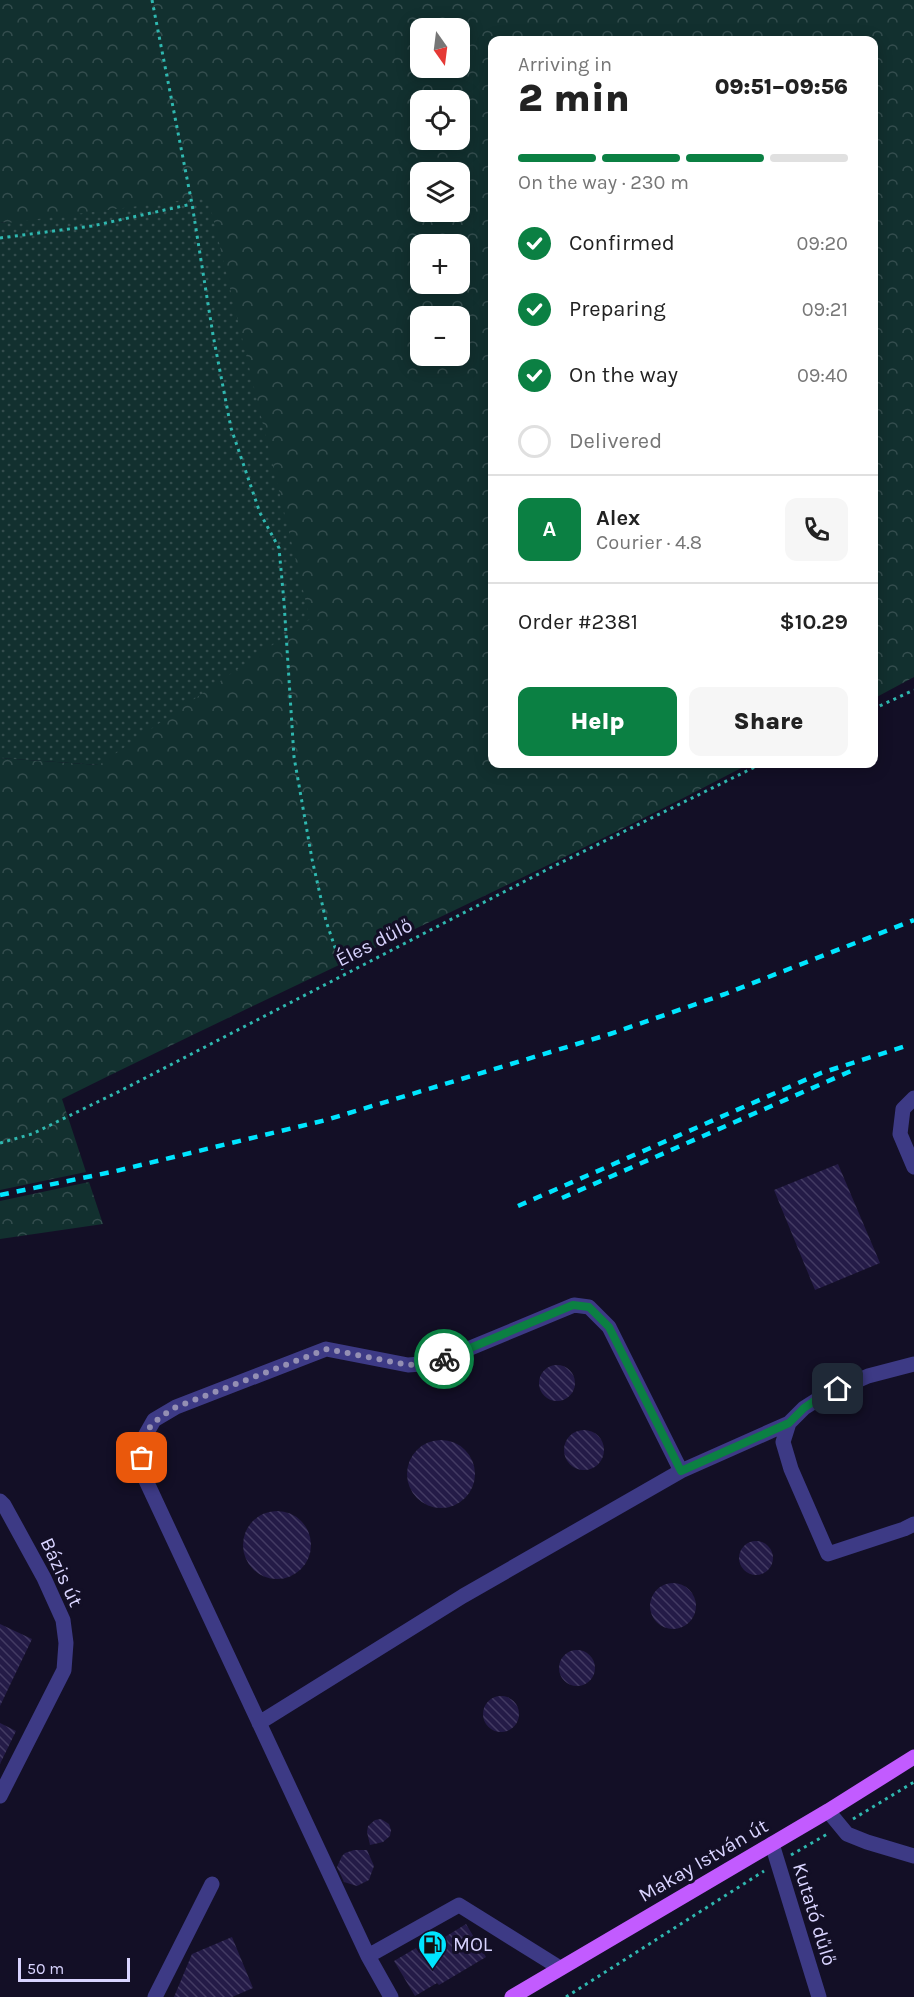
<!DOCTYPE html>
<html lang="en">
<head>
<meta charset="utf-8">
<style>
  body { margin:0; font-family:Karla,sans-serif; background:#f6f6f6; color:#222; height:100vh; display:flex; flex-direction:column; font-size:22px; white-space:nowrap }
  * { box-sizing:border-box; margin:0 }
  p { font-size:20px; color:#767676 }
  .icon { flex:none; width:33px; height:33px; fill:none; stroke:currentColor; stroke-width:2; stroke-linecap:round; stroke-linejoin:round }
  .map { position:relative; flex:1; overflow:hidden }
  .sheet { position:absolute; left:488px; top:36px; width:390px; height:732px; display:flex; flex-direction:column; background:#fff; border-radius:12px; box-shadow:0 3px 15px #0003 }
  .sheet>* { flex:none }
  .needle { width:39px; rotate:166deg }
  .buttons { position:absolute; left:410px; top:18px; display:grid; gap:12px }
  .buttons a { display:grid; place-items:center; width:60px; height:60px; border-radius:12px; background:#fff; box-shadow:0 3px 15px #0003; font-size:30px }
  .scale { position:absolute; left:18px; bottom:15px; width:112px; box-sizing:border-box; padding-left:6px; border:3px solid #d9d4ff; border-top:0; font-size:16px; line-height:21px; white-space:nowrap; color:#d9d4ff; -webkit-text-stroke:4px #130f26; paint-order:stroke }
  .pin { position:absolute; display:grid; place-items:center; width:51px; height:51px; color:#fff; margin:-26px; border-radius:12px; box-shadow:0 3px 9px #0006 }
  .courier { position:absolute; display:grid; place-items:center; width:60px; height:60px; margin:-30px; border:4px solid #0b8043; border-radius:50%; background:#fff; color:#222; box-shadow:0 2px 8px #0007 }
  .overview em { font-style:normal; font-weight:800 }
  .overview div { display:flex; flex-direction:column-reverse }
  .overview { display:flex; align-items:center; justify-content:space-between; height:102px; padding:0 30px }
  h1 { font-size:39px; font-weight:800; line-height:45px }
  .bar { display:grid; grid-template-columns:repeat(4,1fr); gap:9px 6px; align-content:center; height:72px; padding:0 30px }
  .bar i { height:8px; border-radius:4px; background:#e0e0e0 }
  .bar .on { background:#0b8043 }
  .bar p { grid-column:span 4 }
  .line { display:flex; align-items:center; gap:15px; padding:0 30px; border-top:2px solid #e0e0e0 }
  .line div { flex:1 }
  .round { display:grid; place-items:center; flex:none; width:63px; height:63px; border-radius:12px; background:#f6f6f6 }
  ol { padding:0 30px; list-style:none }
  li { display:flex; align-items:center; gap:18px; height:66px }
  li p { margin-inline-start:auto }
  li .icon { padding:6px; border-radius:50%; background:#0b8043; color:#fff; stroke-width:4 }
  li:last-child { color:#767676 }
  li i { width:33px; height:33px; border:3px solid #e0e0e0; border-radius:50% }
  .cta { display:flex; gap:12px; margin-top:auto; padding:12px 30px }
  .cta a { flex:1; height:69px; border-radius:12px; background:#0b8043; color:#fff; font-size:24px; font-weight:800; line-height:69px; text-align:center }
  .cta a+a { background:#f6f6f6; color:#222 }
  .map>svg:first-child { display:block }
  .forest { fill:url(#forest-crowns); fill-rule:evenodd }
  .garden { fill:url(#garden-dots) }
  .building { fill:url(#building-back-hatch) }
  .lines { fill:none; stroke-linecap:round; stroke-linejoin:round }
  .path { stroke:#2fb8b0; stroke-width:3; stroke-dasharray:3 4.5; stroke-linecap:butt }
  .minor { stroke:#3d3a85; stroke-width:15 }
  .major { stroke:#c25bff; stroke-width:15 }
  .rail { stroke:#00e5ff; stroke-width:4.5; stroke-dasharray:9 8; stroke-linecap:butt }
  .done { stroke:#948fb3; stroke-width:6; stroke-dasharray:0 10.8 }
  .route { stroke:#0b8043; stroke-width:8 }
  .labels { text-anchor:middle; stroke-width:6; stroke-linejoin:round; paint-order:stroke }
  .street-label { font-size:20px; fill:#d9d4ff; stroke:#130f26 }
  .poi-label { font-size:20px; fill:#d9d4ff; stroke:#130f26; text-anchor:start }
</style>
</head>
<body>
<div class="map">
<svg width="914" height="1997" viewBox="0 0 914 1997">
  <defs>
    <pattern id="forest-crowns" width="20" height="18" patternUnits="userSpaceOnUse" patternTransform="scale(1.5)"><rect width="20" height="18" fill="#12302f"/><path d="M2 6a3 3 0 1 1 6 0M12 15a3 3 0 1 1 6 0" fill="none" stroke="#344d4e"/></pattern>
    <pattern id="garden-dots" width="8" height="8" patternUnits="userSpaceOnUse" patternTransform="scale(1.5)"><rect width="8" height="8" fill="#12302f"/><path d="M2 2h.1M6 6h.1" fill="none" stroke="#344d4e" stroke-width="1.8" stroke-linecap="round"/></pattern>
    <pattern id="building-back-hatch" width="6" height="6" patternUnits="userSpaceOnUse" patternTransform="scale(1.5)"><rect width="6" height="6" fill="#241b47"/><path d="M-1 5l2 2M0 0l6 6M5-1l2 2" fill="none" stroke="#433b63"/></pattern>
  </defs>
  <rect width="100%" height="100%" fill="#130f26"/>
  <path class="forest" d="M0,0H914V677L873,699V40H492V764H749C524,882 290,985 62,1099L86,1172L0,1190V758L99,765L7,223L0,222ZM420,28H459V68H420ZM420,100H459V140H420ZM420,172H459V212H420ZM420,244H459V284H420ZM420,316H459V356H420Z
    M89,1182L103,1224L0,1239V1201Z"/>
  <path class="garden" d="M208,197L310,619L99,765L0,758V222L7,223Z"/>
  <path class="building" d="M838,1164L880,1263L815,1290L774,1190Z
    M539 1383a18 18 0 1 1 36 0a18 18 0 1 1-36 0Z
    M564 1450a20 20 0 1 1 40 0a20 20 0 1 1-40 0Z
    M407 1474a34 34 0 1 1 68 0a34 34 0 1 1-68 0Z
    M243 1545a34 34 0 1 1 68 0a34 34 0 1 1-68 0Z
    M739 1558a17 17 0 1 1 34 0a17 17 0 1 1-34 0Z
    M650 1606a23 23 0 1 1 46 0a23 23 0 1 1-46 0Z
    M0,1624L32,1639L0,1706Z
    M559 1668a18 18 0 1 1 36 0a18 18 0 1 1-36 0Z
    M483 1714a18 18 0 1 1 36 0a18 18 0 1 1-36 0Z
    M0,1723L16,1731L0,1764Z
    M381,1819L389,1824L391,1830L390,1836L383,1842L370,1845L367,1832L368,1826L375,1820Z
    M354,1850H367L374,1866L369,1880L357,1886L344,1882L337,1867L342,1856L345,1853Z
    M466,1924L486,1957L439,1985L437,1983L415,1996L394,1961L416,1948L419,1953Z
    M232,1937L253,1988L232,1997H174L192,1954Z"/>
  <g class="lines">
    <path class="path" d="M152,0L192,204L213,335L231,428L260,513L279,548L284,602L294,757L312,859L326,921L344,974
      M0,238L92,226L192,204
      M873,709L914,690
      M0,1143L32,1134L122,1090L552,867L761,764
      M853,1819L914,1782
      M791,1855L829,1833
      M566,1997L764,1871"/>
    <path class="minor" d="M914,1098L903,1109L900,1134L914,1167
      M789,1423L783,1442L791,1469L828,1554L904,1529L914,1524
      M0,1501L4,1505L44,1578L63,1620L66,1643L64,1670L0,1796
      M259,1723L463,1596L681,1471
      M828,1811L847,1834L867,1842L914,1856
      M772,1844L819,1997
      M368,1956L459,1905L560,1968
      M155,1997L212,1884
      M391,1997L368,1956L142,1472L141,1443L154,1420L176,1407L326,1349L408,1365L434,1363L574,1305L589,1307L609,1327L681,1471L789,1423L804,1408L823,1396L868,1376L914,1364"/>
    <path class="major" d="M512,1997L828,1811L914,1757"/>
    <path class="rail" d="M0,1195L116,1171L326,1120L610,1034L725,994L914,920
      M562,1198L851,1071
      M518,1206L821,1073L909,1045"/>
  </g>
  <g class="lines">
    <path class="done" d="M142,1458C140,1430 154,1421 176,1407L327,1349L408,1365L434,1363L444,1359"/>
    <path class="route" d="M444,1359L573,1305L589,1307L609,1327L681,1471L789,1423L804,1408L823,1395L838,1389"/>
  </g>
  <defs>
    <symbol id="fuel-pin" viewBox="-11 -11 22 30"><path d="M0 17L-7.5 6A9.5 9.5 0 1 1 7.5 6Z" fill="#00e5ff" stroke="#130f26"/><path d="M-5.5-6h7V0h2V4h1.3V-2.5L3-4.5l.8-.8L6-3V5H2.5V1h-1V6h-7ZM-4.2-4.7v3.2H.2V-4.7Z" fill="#111"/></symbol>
  </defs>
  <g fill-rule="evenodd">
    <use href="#fuel-pin" x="416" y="1928" width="33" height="45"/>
  </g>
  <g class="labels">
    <g class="street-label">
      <text transform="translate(374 942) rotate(-27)" y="7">Éles dűlő</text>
      <text transform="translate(62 1572) rotate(65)" y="7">Bázis út</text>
      <text transform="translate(703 1860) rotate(-30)" y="7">Makay István út</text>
      <text transform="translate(815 1914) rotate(73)" y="7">Kutató dűlő</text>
    </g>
    <g class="poi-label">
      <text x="453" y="1951">MOL</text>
    </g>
  </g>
</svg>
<div class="buttons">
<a><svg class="needle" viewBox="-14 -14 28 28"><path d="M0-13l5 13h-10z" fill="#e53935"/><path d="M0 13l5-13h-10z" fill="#767676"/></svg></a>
<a><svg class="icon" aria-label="locate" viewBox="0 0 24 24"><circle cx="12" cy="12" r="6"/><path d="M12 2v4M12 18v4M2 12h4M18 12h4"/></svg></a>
<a><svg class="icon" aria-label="layers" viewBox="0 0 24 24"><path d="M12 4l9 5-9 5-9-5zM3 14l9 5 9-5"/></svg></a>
<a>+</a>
<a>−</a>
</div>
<div class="scale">50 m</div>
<div class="pin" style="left:142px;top:1458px;background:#ea580c"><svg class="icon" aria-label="bag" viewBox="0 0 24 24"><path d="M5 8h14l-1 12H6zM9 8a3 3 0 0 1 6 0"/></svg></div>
<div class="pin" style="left:838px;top:1389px;background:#1f2937"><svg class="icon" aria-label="home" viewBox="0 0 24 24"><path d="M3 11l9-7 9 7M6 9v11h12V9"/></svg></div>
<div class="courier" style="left:444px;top:1359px"><svg class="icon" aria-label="bike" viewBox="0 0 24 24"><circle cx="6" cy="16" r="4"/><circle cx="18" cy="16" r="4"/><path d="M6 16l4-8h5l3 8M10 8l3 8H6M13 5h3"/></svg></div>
<section class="sheet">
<div class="overview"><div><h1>2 min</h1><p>Arriving in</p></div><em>09:51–09:56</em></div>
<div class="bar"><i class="on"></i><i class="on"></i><i class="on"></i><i></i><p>On the way · 230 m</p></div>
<ol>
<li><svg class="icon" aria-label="check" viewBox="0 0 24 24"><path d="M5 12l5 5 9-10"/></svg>Confirmed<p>09:20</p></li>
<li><svg class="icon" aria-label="check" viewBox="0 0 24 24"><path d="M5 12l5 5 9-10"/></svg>Preparing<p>09:21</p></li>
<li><svg class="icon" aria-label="check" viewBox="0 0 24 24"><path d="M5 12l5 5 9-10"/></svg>On the way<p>09:40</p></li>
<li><i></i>Delivered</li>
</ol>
<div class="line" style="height:108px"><b class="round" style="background:#0b8043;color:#fff">A</b><div><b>Alex</b><p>Courier · 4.8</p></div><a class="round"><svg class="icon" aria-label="phone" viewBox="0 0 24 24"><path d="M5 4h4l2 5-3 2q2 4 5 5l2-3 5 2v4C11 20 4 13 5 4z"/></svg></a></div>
<div class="line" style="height:78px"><div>Order #2381</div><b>$10.29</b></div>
<div class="cta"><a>Help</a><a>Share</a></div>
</section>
</div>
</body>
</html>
